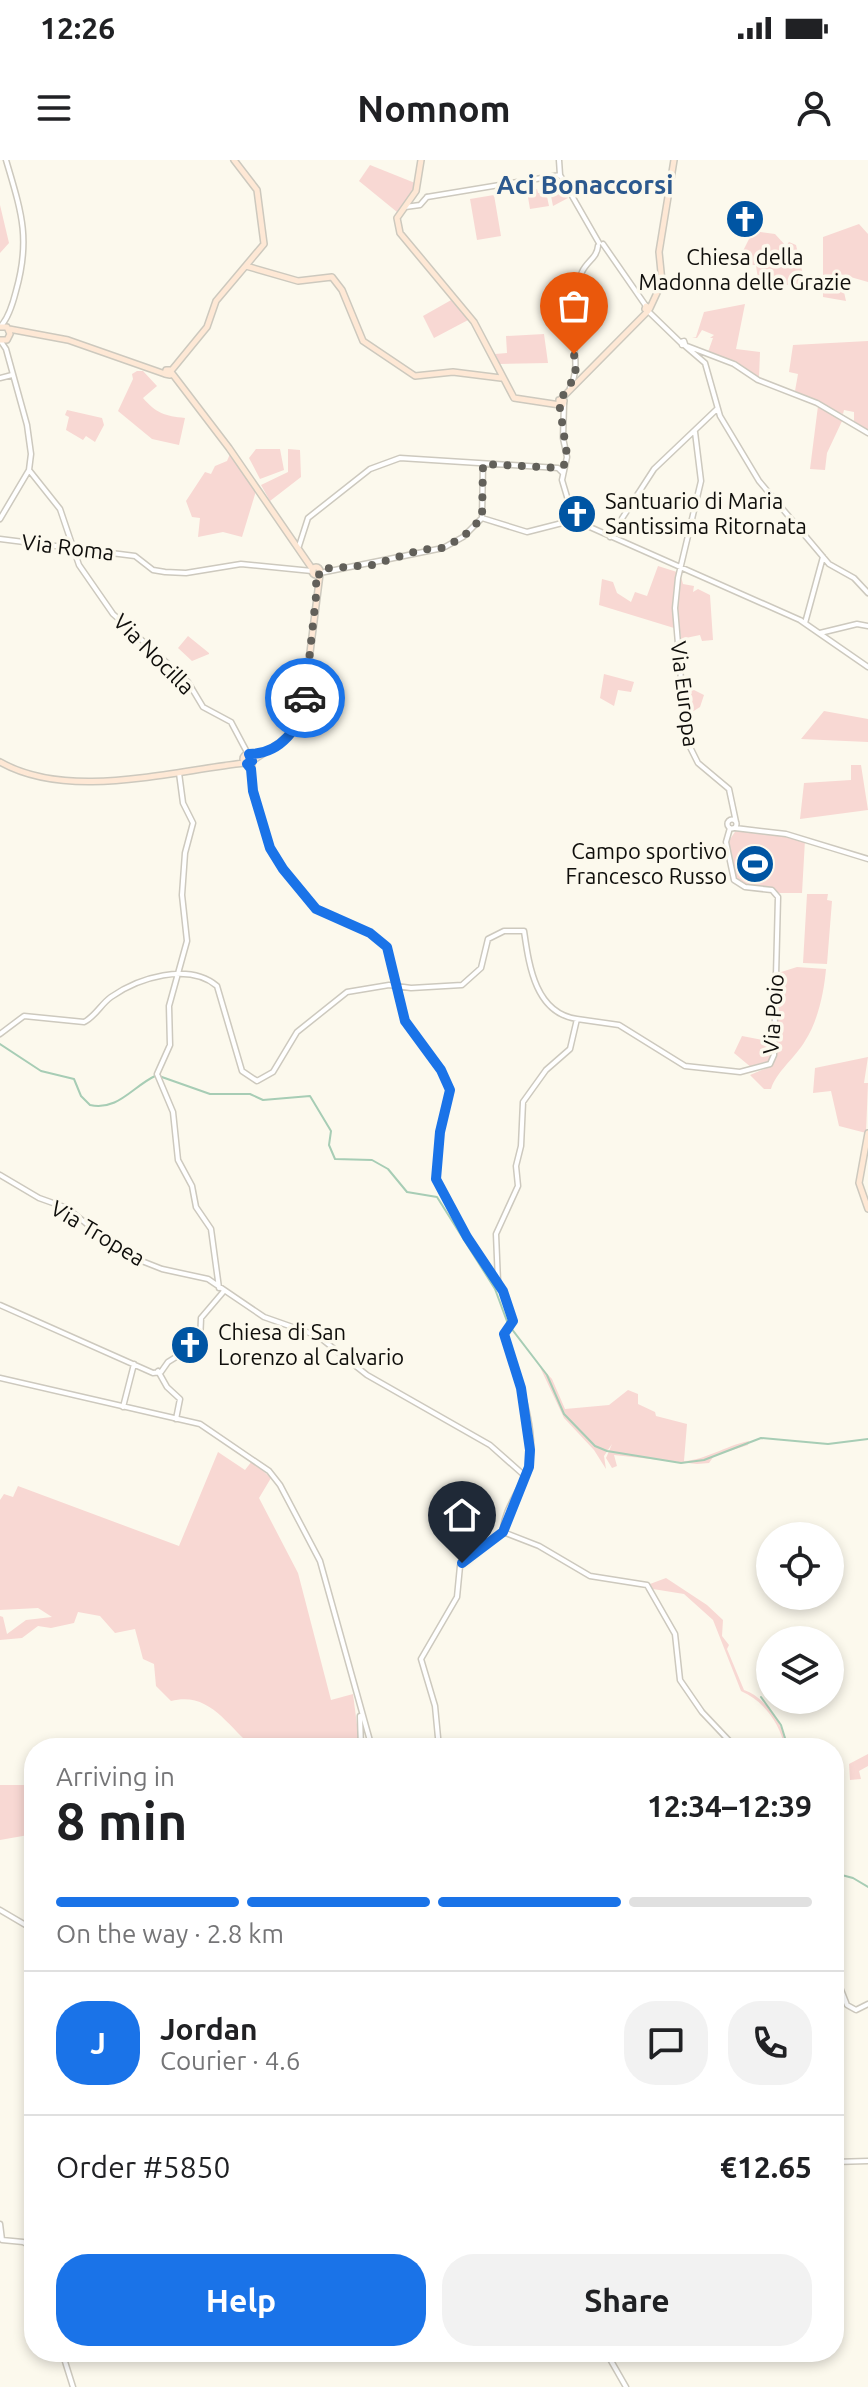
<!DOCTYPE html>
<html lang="en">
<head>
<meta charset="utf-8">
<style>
  body { margin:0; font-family:Ubuntu,sans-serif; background:#f2f2f2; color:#202124; height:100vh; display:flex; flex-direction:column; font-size:30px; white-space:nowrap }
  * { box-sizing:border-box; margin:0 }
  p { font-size:26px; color:#757577 }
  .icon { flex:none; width:44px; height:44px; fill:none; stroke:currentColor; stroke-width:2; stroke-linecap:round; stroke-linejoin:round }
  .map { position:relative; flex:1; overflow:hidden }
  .details { position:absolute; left:24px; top:1578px; width:820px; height:624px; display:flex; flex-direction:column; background:#fff; border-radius:32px; box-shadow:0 4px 12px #0003 }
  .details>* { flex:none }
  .buttons { position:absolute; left:756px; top:1362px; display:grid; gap:16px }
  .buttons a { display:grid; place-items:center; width:88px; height:88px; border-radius:50%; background:#fff; box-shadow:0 4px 12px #0003; font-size:40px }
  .pin { position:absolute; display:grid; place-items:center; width:68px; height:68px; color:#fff; margin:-82px -34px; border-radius:50% 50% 50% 0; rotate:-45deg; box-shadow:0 0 8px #0007 }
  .pin .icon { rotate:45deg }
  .courier { position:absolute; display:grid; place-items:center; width:80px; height:80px; margin:-40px; border:6px solid #1a73e8; border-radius:50%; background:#fff; color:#222; box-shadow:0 2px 10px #0007 }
  .headline em { font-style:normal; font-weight:600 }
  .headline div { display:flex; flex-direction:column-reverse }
  .headline { display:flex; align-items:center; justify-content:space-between; height:136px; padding:0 32px }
  h1 { font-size:52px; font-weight:600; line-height:60px }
  .bar { display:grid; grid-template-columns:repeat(4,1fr); gap:12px 8px; align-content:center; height:96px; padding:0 32px }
  .bar i { height:10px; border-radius:6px; background:#e0e0e0 }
  .bar .current { background:#1a73e8 }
  .bar p { grid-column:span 4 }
  .line { display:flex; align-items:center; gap:20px; padding:0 32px; border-top:2px solid #e0e0e0 }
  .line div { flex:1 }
  .round { display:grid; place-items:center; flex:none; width:84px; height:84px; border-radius:32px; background:#f2f2f2 }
  .primary-button { display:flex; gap:16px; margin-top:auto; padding:16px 32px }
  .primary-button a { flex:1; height:92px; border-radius:32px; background:#1a73e8; color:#fff; font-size:32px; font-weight:600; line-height:92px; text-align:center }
  .primary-button a+a { background:#f2f2f2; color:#202124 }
  .status { display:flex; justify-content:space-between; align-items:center; height:56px; padding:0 40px; background:#fff; direction:ltr }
  .status svg { height:22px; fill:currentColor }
  header { display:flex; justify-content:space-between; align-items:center; height:104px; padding:0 32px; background:#fff; font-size:36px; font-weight:600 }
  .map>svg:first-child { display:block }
  .green { fill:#f8d8d3 }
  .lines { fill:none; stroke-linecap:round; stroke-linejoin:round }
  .stream { stroke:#a7cdb5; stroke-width:2 }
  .tertiary-casing { stroke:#cdc9be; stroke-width:7 }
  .secondary-casing { stroke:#cdc9be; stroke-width:8 }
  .tertiary { stroke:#fff; stroke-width:4 }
  .secondary { stroke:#fee8d5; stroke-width:5 }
  .done { stroke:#62605a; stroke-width:8; stroke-dasharray:0 14.4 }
  .route { stroke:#1a73e8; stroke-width:10 }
  .labels { text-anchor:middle; stroke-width:7; stroke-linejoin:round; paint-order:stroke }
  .poi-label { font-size:22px; fill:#0f0e0b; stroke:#fcf9ed; text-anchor:start }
  .street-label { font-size:22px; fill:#0f0e0b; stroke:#fcf9ed }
  .quarter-label { font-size:26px; font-weight:bold; fill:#2c598e; stroke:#fcf9ed }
</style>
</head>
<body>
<div class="status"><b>12:26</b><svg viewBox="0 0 49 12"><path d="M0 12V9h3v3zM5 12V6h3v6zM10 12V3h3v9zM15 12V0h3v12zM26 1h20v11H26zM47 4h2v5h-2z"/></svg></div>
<header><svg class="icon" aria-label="menu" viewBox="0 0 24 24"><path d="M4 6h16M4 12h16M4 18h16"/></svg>Nomnom<svg class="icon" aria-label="person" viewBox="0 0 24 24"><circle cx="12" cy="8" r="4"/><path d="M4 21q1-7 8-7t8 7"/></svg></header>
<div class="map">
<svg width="868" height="2227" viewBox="0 0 868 2227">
  <rect width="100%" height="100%" fill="#fcf9ed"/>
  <path class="green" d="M370,5L415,23V28L397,52L359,21Z
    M557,18L568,38L553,46L549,26L540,24Z
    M537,29L538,33L546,32L549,46L530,49L527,31Z
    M494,35L501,76L477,80L470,39Z
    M0,45L9,83L0,93Z
    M859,64L868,74V122L840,114L846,141L823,137V77Z
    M753,71L775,74L786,86L789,82L796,85L805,123L778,126L770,119L758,120L756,105H744L742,93Z
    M453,139L470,159L434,178L423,156Z
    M745,144L736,189L760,192L759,218L736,203L708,192L713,178H710L714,175L702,170L697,178L692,177H696L704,152Z
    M544,174L548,203L499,204L495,194L507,193L506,176Z
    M868,181V270L854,261V252L844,250L843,254L831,249V253L843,259L827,293L825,310L810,309L818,246L830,251V248L795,231L798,214L789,212L793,185Z
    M137,211H143L157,226L143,238C156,253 165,256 185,258L179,285L152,279L118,251L133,219L132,214Z
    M67,250L102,258L104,265L95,282L86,276L83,280L66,270L69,257L65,255Z
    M256,289H280L284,310L260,319L249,298Z
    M288,289L300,290L301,317L270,341L261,325L288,312Z
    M230,294L256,331L242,377L223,372L198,377L200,358L192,357L186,341L205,312L211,314L215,306L227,301Z
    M658,406L677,412L674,468L599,445L602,419L613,422L617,433L631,442L635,432L647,436Z
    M681,417L683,424L694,426L693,432L698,429L710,435L713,480L702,481L700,475L681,479L677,449Z
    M188,476L209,493V494L192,501L178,488Z
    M604,514L634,522L631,532L618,530L614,546L600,538Z
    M311,516L332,518L330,533L323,532L321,544L308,543Z
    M686,526L704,535L700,547L689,554Z
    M824,551L868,559V582L801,579Z
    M851,605H861L868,650L800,659L804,623L851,620Z
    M737,669L805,680L802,733H780L737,722L728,682Z
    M807,734H828L827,740L832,741L827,804L803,803Z
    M797,807L826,809C824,832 818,861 805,881C795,898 776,912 771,929H764L750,915L769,907L775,898L778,813Z
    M742,876L773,882L769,903L752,908L734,893Z
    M868,897L864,923H868L866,973L839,966L831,931L813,933L815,908Z
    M539,1205L552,1219L565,1249L609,1245L628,1230L638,1234V1244L655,1252L656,1256L687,1264L684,1301C705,1300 725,1286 749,1281L748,1285L714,1296L709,1303L697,1304L614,1295L617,1306L612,1308L606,1298L612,1284L604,1296L606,1309L594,1290L564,1258Z
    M218,1292L245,1310L252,1301L271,1318L259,1338L298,1413L331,1540L353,1534L360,1588H254C227,1566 210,1531 171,1541L156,1526L154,1504L143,1499L135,1469L115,1473L100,1456L78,1452L74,1463L51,1468L38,1466L22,1478L0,1480V1456L3,1457L7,1474L26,1460L52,1457L38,1448L0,1450V1340L4,1334L13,1337L18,1326L179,1386Z
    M666,1418L707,1445L723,1460L722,1476L729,1485L727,1489L744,1530C767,1538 782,1565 790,1588H785C780,1563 764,1541 741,1531L713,1460L684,1434L653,1429L650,1424Z
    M868,1594V1606L859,1611L861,1619L850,1620L849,1604Z
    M0,1625H34V1674L0,1680Z"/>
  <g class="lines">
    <path class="stream" d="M0,884L41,911L74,919L81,936L90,945C118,951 132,927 155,916
      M159,916L210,934H250L263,940L310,936L331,971L329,985L335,999L372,1000L388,1009L407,1032L437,1037L495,1129L508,1164L547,1215L564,1254L595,1286L607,1291L681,1303L704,1300L761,1278L828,1284L868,1279
      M761,1537L781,1565L788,1588
      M834,1713L853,1718L868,1727"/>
    <defs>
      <path id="tertiary" d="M559,0L560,15L599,83
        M427,37L560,15
        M405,47L420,45L427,37
        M603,84L646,146
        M648,151L681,183
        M1,166C9,157 13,143 16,131C31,78 21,51 6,0
        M684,181L685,184L682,185L681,182Z
        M684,185L705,203L720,256L759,321L829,404L854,418L868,433
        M687,186L734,204L758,220L817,243L868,273
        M0,218L12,215
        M570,228C583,202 568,177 573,149C575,137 577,122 582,112C587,101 597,98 598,86
        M564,244L563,278L567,297L562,320L574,360L800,460L868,507
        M695,272L701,321L678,418L675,448L686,579L698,603L729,629L736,662
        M29,310L60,349L79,405L113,454L188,522L203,547L231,562L248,594
        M482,357L483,304
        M0,359L29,310L31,294L27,265L6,189L0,180
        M610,377L654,309L717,249
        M0,379L135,396L153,410L165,412L186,413L241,404L312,411
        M299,386L308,358L370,309L400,298L558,308L562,312
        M320,413L443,388L463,377L482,358L527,372L574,360
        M805,463L823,397
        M820,473L857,464L868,466
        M252,601L253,631L270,688L283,709L316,749L370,773L387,787L405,861L441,910L450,930L440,972L436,1019L467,1077L503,1131L513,1161L504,1174C514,1210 540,1272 528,1309C521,1330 503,1350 503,1372L539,1386L590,1416L647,1425L675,1474L680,1520L702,1552L736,1588
        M179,613L183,643L193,663L185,693L182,735L187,781L169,846L170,885L157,914L173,952L178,1000L192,1026L196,1047L211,1069L219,1128
        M727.5 664a4.5 4.5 0 1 1 9 0a4.5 4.5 0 1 1-9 0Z
        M735,668L786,674L868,699
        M577,859L619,865L685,906L740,912L770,904L774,895L778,737L772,730L745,727L734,720L726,682L730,668
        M0,874L24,856L84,862C95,857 101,844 111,837C138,818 188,802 217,826L242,911L257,921L273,912L297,872L347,832L389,825L411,828L462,825L481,808L488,779L504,771H524C529,805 535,853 577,859L570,889L546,910L523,942L521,986L516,1006L518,1026L496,1074L498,1122
        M0,1015L39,1038L67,1048L124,1094L162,1109L208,1119L264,1157L318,1176L367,1215L490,1285L525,1316
        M0,1145L153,1213L161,1212L168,1202
        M168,1202L200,1182L201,1158L224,1131
        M158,1211L167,1227L180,1239L176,1259
        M0,1218L200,1264L269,1311L280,1325L320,1401L372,1588
        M123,1247L134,1204
        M360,1556L361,1588
        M439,1588L435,1546L421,1499L457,1437L460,1406L503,1372
        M0,1750L34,1770
        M834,1812L847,1845L856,1850L868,1844
        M834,2002L868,2001
        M0,2064L2,2080L23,2082L34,2088
        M62,2192L73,2227
        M606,2192L626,2227"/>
      <path id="secondary" d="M421,0L416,31L397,58L400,73L474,162L514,238L560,245
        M246,106L298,121L332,117L342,130L363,181L415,216L453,212L501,218
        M646,146L650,148L648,151L645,149Z
        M650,148L662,122L659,92L674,0
        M0,167H7L10,174L7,180H0
        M9,169L68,180L165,214L166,210H170V215L165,214
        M171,211L207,167L216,141L264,84L257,30L234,0
        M171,212L229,288L313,410
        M559,240L564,241L563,245H559Z
        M560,240L648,151
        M312 411a4 4 0 1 1 8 0a4 4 0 1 1-8 0Z
        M243 599a5 5 0 1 1 10 0a5 5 0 1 1-10 0Z
        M252,601L288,577L302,555L320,414
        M0,602C69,641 170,611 245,603
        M868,973L859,1023L868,1049"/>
    </defs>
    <use href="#tertiary" class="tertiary-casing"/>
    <use href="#secondary" class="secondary-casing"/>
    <use href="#tertiary" class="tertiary"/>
    <use href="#secondary" class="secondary"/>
  </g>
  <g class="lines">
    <path class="done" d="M305,538L317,427L314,415H319L320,409L372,405L420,390L443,388L463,377L482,358L483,304L558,308L564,305L567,295L559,242L576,215L574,194"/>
    <path class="route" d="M305,538C301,567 281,594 249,594L252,601L247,604L251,609L253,631L270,688L283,709L316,749L370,773L387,787L405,861L441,910L450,930L440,972L436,1019L467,1077L503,1131L513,1161L504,1174L521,1228L530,1290L529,1307L503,1372L462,1403"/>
  </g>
  <defs>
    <symbol id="church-disc" viewBox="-11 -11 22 22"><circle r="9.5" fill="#0055a3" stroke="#fcf9ed"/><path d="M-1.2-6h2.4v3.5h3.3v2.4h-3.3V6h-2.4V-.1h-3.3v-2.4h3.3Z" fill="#fff"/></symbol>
    <symbol id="stadium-disc" viewBox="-11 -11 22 22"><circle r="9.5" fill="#0055a3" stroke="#fcf9ed"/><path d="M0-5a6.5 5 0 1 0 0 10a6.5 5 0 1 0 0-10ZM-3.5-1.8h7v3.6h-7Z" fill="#fff"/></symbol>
  </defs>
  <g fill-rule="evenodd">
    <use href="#church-disc" x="723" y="37" width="44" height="44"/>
    <use href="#church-disc" x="555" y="332" width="44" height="44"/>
    <use href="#stadium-disc" x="733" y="682" width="44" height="44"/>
    <use href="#church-disc" x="168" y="1163" width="44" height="44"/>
  </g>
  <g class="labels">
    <g class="poi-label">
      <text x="745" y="105" text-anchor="middle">Chiesa della<tspan x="745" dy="25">Madonna delle Grazie</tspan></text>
      <text x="605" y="349">Santuario di Maria<tspan x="605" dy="25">Santissima Ritornata</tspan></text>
      <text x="727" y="699" text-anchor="end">Campo sportivo<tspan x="727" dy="25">Francesco Russo</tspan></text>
      <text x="218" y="1180">Chiesa di San<tspan x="218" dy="25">Lorenzo al Calvario</tspan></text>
    </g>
    <g class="street-label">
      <text transform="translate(68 387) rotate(7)" y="8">Via Roma</text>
      <text transform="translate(154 494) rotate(45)" y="8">Via Nocilla</text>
      <text transform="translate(685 534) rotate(83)" y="8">Via Europa</text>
      <text transform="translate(773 854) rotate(-86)" y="8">Via Poio</text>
      <text transform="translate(98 1073) rotate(31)" y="8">Via Tropea</text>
    </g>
    <g class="quarter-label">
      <text x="585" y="34">Aci Bonaccorsi</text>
    </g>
  </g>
</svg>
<div class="buttons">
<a><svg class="icon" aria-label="locate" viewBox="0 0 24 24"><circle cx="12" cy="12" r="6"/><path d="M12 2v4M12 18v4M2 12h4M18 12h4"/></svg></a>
<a><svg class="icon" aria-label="layers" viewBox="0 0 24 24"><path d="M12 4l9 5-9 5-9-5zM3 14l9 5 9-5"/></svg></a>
</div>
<div class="pin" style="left:574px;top:194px;background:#ea580c"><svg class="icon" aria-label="bag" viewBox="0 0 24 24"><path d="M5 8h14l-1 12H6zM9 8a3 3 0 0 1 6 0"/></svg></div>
<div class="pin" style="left:462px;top:1403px;background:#1f2937"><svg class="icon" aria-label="home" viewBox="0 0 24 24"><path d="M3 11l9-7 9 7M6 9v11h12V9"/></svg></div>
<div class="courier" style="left:305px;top:538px"><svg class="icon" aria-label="car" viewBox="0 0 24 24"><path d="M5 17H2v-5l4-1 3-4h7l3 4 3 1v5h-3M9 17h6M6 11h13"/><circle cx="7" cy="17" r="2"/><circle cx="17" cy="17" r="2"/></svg></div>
<section class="details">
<div class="headline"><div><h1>8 min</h1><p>Arriving in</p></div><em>12:34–12:39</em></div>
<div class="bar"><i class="current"></i><i class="current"></i><i class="current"></i><i></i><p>On the way · 2.8 km</p></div>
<div class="line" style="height:144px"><b class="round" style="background:#1a73e8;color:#fff">J</b><div><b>Jordan</b><p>Courier · 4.6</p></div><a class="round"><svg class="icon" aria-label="chat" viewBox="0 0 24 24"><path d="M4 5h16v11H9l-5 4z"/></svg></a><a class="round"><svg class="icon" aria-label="phone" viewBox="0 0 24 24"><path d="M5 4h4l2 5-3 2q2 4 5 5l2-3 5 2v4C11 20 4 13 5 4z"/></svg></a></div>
<div class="line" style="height:104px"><div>Order #5850</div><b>€12.65</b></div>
<div class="primary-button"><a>Help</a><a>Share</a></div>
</section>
</div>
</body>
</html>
